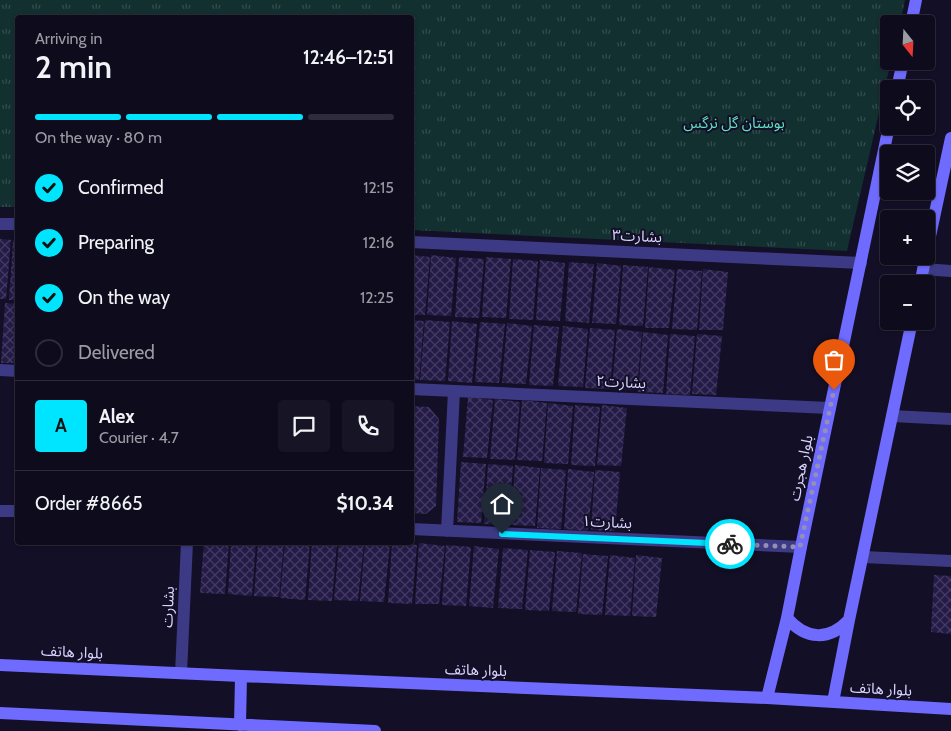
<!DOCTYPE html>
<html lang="en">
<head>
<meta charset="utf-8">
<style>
  body { margin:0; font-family:Cabin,"Noto Sans Arabic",sans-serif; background:#171425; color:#f1f3f6; height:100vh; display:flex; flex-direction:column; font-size:19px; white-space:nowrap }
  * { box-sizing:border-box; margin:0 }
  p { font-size:16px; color:#9b9ba3 }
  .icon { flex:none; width:28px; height:28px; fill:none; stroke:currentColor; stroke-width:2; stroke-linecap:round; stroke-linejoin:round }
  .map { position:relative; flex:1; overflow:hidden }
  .sheet { position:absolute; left:15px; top:15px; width:399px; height:530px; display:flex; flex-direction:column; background:#0e0b1c; border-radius:5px; box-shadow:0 1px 4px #0004,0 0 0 1px #2e2b3b }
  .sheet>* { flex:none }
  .needle { width:32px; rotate:162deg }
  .buttons { position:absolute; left:880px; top:15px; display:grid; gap:10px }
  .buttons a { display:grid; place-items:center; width:55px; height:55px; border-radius:5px; background:#0e0b1c; box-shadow:0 1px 4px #0004,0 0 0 1px #2e2b3b; font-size:25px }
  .pin { position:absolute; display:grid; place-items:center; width:42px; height:42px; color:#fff; margin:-51px -21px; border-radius:50% 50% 50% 0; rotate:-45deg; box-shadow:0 0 5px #0007 }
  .pin .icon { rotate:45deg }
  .courier { position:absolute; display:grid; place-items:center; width:50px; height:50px; margin:-25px; border:4px solid #00e5ff; border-radius:50%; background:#fff; color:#222; box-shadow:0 1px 6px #0007 }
  .overview em { font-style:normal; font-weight:600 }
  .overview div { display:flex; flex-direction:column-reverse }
  .overview { display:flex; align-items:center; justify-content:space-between; height:85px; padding:0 20px }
  h1 { font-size:32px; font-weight:600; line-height:38px }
  .bar { display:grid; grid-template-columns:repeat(4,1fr); gap:8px 5px; align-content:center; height:60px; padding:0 20px }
  .bar i { height:6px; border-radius:4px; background:#2e2b3b }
  .bar .active { background:#00e5ff }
  .bar p { grid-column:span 4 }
  .line { display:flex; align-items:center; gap:12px; padding:0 20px; border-top:1px solid #2e2b3b }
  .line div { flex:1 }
  .round { display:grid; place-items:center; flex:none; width:52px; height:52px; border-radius:5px; background:#171425 }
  ol { padding:0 20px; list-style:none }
  li { display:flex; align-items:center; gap:15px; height:55px }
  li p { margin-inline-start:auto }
  li .icon { padding:5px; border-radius:50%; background:#00e5ff; color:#111; stroke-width:4 }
  li:last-child { color:#9b9ba3 }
  li i { width:28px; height:28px; border:2px solid #2e2b3b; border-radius:50% }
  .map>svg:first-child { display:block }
  .grass { fill:url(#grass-tufts) }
  .building { fill:url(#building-cross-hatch) }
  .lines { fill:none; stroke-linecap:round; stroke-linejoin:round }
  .street { stroke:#3d3a85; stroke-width:12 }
  .secondary { stroke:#6f6bff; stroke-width:12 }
  .done { stroke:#948fb3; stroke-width:5; stroke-dasharray:0 9 }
  .route { stroke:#00e5ff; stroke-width:6 }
  .labels { text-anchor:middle; stroke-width:4; stroke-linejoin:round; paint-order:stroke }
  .park-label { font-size:15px; fill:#5fe0c0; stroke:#130f26 }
  .street-label { font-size:15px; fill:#d9d4ff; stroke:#130f26 }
</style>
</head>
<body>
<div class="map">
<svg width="951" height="731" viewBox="0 0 951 731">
  <defs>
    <pattern id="grass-tufts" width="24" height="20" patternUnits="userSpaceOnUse" patternTransform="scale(1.25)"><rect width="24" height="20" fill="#12302f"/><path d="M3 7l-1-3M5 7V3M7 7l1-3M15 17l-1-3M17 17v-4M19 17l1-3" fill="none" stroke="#344d4e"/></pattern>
    <pattern id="building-cross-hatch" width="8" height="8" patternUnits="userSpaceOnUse" patternTransform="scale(1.25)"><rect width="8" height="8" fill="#241b47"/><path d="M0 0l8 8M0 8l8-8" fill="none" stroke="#433b63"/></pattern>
  </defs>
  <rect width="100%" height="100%" fill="#130f26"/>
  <path class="grass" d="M0,0H905L900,24H889V61H891L847,251L411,230V18H18L17,207H0Z"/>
  <path class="building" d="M0,239L11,240L6,299H0Z
    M13,240H18V300H9Z
    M411,255L430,257L425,315H411Z
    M431,255L456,258L451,316L427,315Z
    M459,257L484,259L479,318L455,317Z
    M486,257L511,259L506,318L482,317Z
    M513,259L538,261L533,320L509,319Z
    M540,260L565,263L560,321L536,320Z
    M569,262L594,264L589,323L565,321Z
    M597,263L621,266L616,324L592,323Z
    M623,265L648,267L643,326L619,325Z
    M649,267L675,270L669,328H645Z
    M677,269L702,271L697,330L672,329Z
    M703,269L728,272L723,330H699Z
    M5,303L18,304V363H1Z
    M411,320L424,321L419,380L411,379Z
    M425,320L450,322L445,381L420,380Z
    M452,321L477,324L472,383L448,381Z
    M480,322L505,324L499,383L475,382Z
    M507,323L532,326L526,384L502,383Z
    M534,325L559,327L553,386L529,385Z
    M563,326L588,329L583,387L558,386Z
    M590,328L615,330L610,389L585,388Z
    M617,329L642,332L637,390L612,389Z
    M643,332L668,335L663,393L638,392Z
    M670,334L695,336L690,395L666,394Z
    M697,334L722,336L716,395L692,394Z
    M468,397L493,400L487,458L463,457Z
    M495,399L520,402L515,460L490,459Z
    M522,400L547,403L542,461L517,460Z
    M548,403L573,406L568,464L544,463Z
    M575,405L600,407L595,466L571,465Z
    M602,405L627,408L621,466L597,465Z
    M411,406L429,407L439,419L436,506L426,514L411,513Z
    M461,462L486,464L481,523L457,522Z
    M488,464L513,466L508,525L484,524Z
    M515,465L540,468L535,526L511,525Z
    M541,468L566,470L561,529L537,528Z
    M568,469L594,472L588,531L564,529Z
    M595,470L620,472L615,531L591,530Z
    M204,542H229L225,594L200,593Z
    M231,542H256L252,596L228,594Z
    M258,542H284L279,597L254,596Z
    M285,542H310L305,600L280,598Z
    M312,542L337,543L332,601L308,600Z
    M339,542L364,543L358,601L334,600Z
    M365,542L390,544L384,602L360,601Z
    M392,543L417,545L412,604L388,603Z
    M419,543L445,546L439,604H415Z
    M446,545L471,547L466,606L442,605Z
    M474,546L499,549L493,608L469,606Z
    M503,548L528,550L522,609L498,608Z
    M530,550L555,552L549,611L525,610Z
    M557,551L582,553L576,612L552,611Z
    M583,554L608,556L602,615L578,614Z
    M610,555L635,558L630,616L605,615Z
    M636,555L662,558L656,617L632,616Z
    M934,575L951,576V634L931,632Z"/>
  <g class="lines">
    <path class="street" d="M0,224H18
      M411,242L861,263
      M923,269L951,271
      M0,370L18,371
      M411,389L830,408
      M892,416L951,419
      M0,511H18
      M411,529L801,547
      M447,531L454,391
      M863,557L951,561
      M181,673L187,542"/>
    <path class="secondary" d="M911,24L916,0
      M897,89L903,61
      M926,255L951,138
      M920,284L926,256
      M787,618C806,640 829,641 849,620
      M0,665L241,676L767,698L951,709
      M767,698L787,618L801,547L889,126
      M833,702L849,620L912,321
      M0,713L375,731
      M240,725L241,676"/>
  </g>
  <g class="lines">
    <path class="done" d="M730,544L800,547L834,390"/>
    <path class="route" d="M502,534L730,544"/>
  </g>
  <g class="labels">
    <g class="park-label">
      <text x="734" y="128">بوستان گل نرگس</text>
    </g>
    <g class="street-label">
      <text transform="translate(637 236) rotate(3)" y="5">بشارت۳</text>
      <text transform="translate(621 382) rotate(3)" y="5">بشارت۲</text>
      <text transform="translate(801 468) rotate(-78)" y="5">بلوار هجرت</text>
      <text transform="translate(607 522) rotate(3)" y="5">بشارت۱</text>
      <text transform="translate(168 607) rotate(-87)" y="5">بشارت</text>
      <text transform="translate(72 652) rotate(3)" y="5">بلوار هاتف</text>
      <text transform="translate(476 670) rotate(2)" y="5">بلوار هاتف</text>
      <text transform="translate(881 689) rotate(3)" y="5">بلوار هاتف</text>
    </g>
  </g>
</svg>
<div class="buttons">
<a><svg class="needle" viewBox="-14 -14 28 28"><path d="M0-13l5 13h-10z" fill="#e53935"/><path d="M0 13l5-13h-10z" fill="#9b9ba3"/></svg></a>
<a><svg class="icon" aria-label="locate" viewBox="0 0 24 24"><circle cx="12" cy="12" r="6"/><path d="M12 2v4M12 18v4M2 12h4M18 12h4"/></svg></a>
<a><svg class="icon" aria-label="layers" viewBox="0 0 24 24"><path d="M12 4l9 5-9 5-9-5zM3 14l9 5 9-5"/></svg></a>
<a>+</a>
<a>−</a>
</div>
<div class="pin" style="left:834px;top:390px;background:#ea580c"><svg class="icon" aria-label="bag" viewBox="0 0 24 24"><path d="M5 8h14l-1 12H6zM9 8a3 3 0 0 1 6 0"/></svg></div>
<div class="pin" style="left:502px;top:534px;background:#1f2937"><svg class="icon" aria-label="home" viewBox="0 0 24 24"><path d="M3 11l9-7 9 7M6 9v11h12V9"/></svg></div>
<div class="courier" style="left:730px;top:544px"><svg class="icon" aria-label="bike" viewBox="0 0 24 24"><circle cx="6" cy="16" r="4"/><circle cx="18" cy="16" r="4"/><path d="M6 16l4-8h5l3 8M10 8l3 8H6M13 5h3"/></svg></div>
<section class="sheet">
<div class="overview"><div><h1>2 min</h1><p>Arriving in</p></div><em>12:46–12:51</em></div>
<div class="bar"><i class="active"></i><i class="active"></i><i class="active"></i><i></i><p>On the way · 80 m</p></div>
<ol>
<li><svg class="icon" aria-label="check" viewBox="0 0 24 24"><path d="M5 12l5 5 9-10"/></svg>Confirmed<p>12:15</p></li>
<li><svg class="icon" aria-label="check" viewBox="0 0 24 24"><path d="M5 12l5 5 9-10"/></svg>Preparing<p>12:16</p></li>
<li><svg class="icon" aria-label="check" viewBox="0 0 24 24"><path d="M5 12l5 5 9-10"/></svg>On the way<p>12:25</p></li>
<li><i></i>Delivered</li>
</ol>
<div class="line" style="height:90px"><b class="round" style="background:#00e5ff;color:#111">A</b><div><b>Alex</b><p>Courier · 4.7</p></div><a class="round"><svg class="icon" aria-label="chat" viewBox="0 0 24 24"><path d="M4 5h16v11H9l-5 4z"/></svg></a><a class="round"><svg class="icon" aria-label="phone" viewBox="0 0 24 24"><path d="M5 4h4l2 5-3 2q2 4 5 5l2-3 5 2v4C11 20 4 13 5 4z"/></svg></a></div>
<div class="line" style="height:65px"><div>Order #8665</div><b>$10.34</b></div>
</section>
</div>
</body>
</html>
